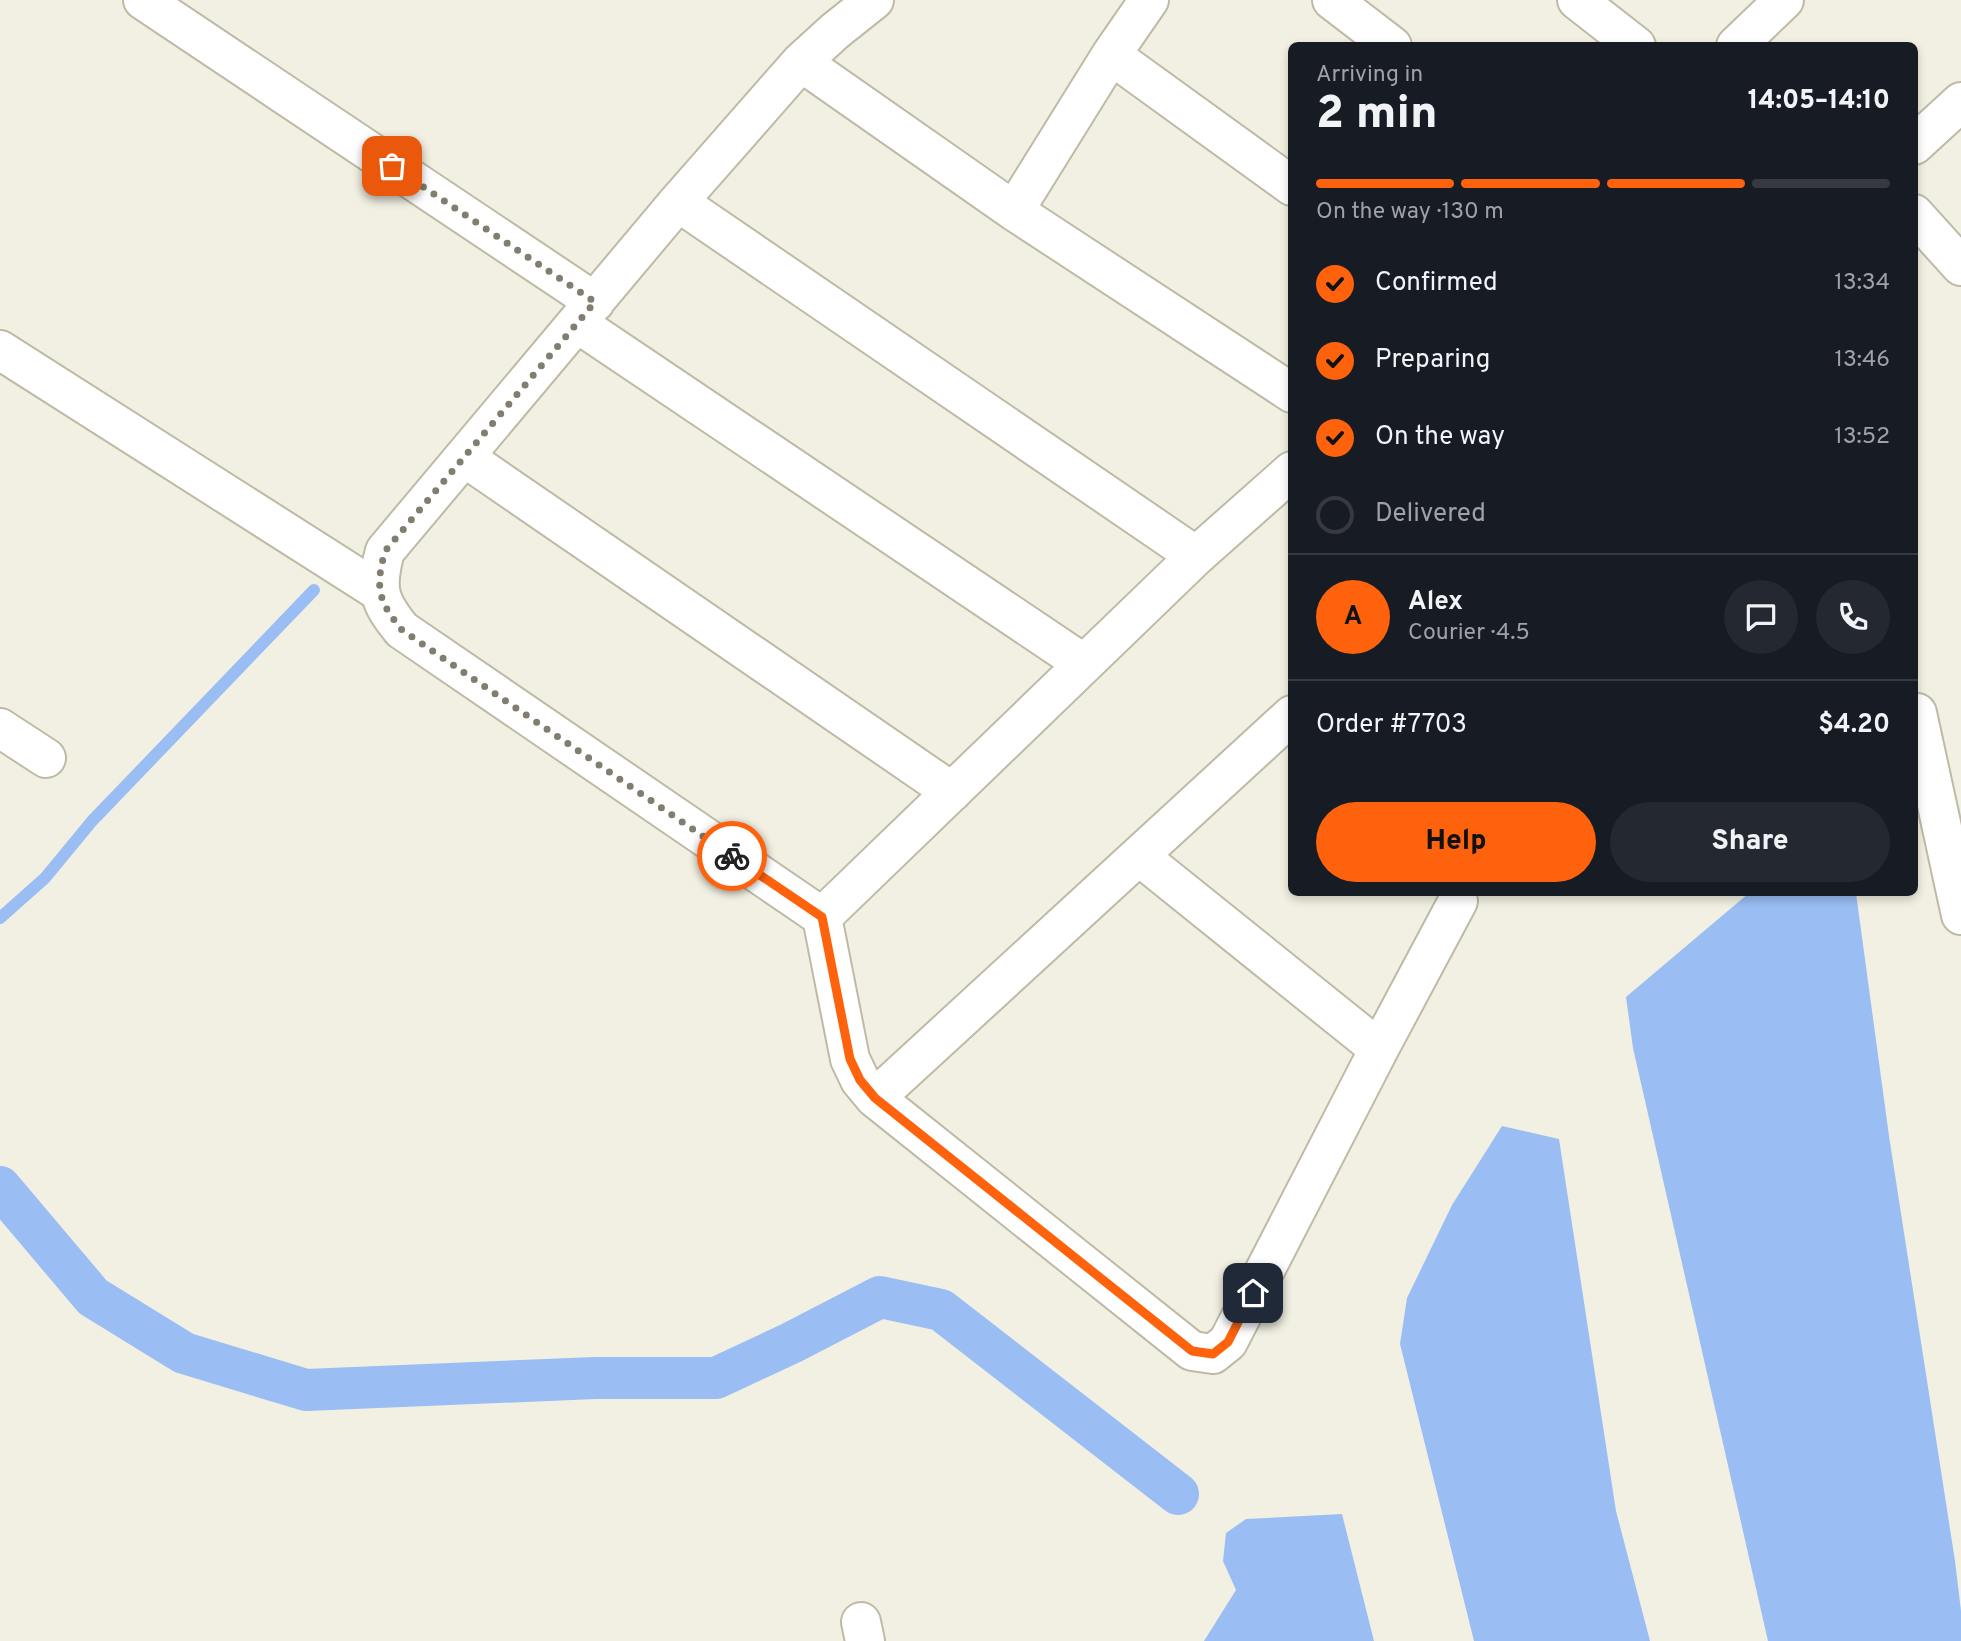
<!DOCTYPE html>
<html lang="en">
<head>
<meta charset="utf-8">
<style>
  body { margin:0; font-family:Overpass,sans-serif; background:#242831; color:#f1f3f6; height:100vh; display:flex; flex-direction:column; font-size:26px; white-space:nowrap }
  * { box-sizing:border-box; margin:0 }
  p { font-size:23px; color:#9ea1a6 }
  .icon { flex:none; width:38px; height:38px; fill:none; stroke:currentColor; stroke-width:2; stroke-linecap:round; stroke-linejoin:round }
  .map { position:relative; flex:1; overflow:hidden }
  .details { position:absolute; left:1288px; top:42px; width:630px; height:854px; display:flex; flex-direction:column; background:#171b24; border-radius:10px; box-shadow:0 4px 10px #0003 }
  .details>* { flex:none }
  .pin { position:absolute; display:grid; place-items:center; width:60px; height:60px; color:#fff; margin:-30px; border-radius:14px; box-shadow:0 4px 10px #0006 }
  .courier { position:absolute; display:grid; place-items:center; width:70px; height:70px; margin:-35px; border:5px solid #ff620c; border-radius:50%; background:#fff; color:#222; box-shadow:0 2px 9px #0007 }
  .summary em { font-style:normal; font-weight:800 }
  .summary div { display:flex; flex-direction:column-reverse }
  .summary { display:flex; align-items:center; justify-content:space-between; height:119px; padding:0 28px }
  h1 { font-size:46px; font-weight:800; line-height:52px }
  .bar { display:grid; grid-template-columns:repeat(4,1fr); gap:10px 7px; align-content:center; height:84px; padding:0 28px }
  .bar i { height:9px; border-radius:5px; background:#363941 }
  .bar .selected { background:#ff620c }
  .bar p { grid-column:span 4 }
  .line { display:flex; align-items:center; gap:18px; padding:0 28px; border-top:2px solid #363941 }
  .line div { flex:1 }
  .round { display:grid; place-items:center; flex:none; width:74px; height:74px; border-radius:37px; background:#242831 }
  ol { padding:0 28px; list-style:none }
  li { display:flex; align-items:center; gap:21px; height:77px }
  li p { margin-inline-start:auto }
  li .icon { padding:7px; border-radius:50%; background:#ff620c; color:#111; stroke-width:4 }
  li:last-child { color:#9ea1a6 }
  li i { width:38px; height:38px; border:4px solid #363941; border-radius:50% }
  .action { display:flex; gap:14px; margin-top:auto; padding:14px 28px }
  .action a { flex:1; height:80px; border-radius:42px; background:#ff620c; color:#111; font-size:28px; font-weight:800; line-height:80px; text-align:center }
  .action a+a { background:#242831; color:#f1f3f6 }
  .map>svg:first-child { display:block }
  .water { fill:#9abdf3 }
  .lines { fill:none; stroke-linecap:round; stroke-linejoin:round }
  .stream { stroke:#9abdf3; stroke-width:12 }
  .canal { stroke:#9abdf3; stroke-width:42 }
  .minor-casing { stroke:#bebaa5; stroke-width:42 }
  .minor { stroke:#fff; stroke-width:38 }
  .done { stroke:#817e70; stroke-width:7; stroke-dasharray:0 12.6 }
  .route { stroke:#ff620c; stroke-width:9 }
</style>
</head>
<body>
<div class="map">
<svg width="1961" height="1641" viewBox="0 0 1961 1641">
  <rect width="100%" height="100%" fill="#f2f0e2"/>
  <path class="water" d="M1749,893H1856L1889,1136L1955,1561L1961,1611V1641H1768L1633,1048L1626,997Z
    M1502,1126L1559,1139L1616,1511L1650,1641H1474L1400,1344L1407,1298L1452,1205Z
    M1342,1514L1374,1641H1204L1236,1590L1223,1561L1226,1533L1246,1519Z"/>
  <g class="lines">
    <path class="stream" d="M0,918L45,878L92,821L314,590"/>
    <path class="canal" d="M0,1187L93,1297L184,1353L306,1390L595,1378H716L791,1343L880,1297L941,1310L1178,1494"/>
    <defs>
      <path id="minor" d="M143,0L595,302
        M874,0L835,31L801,62L678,202L385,551C375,588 378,601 402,630L822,917L850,1059L860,1080L875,1098L1192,1351L1213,1354L1228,1342L1379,1049L1458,901
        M1332,0L1392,46
        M1577,0L1636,46
        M1736,46L1784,0
        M1111,55L1292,186
        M801,62L1014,211L1292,393
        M1914,145L1961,102
        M678,202L1196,556
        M1014,211L1111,55L1149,0
        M1914,214L1961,266
        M577,323L1084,664
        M0,350L380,592
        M464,457L952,792
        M1917,713L1961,915
        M0,728L46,758
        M1139,856L1379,1049
        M822,917L1196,556L1292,471
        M875,1098L1292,715
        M861,1622L865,1641"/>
    </defs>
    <use href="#minor" class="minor-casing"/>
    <use href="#minor" class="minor"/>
  </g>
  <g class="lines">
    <path class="done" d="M392,166L595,302L385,551C375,588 378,601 402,630L732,856"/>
    <path class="route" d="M732,856L822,917L850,1059L860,1080L875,1098L1192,1351L1213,1354L1228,1342L1253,1293"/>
  </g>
</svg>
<div class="pin" style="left:392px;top:166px;background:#ea580c"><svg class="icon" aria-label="bag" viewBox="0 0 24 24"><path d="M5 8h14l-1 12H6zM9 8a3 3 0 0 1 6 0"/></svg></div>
<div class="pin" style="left:1253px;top:1293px;background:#1f2937"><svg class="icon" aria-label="home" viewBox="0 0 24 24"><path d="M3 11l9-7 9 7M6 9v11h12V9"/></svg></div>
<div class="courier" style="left:732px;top:856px"><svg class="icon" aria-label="bike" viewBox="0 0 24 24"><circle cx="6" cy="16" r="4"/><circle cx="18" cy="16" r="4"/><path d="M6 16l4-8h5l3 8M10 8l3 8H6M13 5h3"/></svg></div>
<section class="details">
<div class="summary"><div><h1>2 min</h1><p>Arriving in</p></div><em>14:05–14:10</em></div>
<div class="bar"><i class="selected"></i><i class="selected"></i><i class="selected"></i><i></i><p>On the way · 130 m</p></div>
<ol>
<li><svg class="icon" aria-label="check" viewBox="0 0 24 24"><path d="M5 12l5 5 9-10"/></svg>Confirmed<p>13:34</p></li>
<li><svg class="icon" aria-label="check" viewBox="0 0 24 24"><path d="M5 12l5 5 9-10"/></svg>Preparing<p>13:46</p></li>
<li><svg class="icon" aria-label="check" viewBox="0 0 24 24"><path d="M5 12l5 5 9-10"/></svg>On the way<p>13:52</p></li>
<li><i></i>Delivered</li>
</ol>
<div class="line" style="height:126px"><b class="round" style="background:#ff620c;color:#111">A</b><div><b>Alex</b><p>Courier · 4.5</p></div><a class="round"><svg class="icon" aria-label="chat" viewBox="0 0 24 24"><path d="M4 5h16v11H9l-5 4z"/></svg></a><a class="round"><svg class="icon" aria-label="phone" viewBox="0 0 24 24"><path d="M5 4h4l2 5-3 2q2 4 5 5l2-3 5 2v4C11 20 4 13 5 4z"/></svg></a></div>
<div class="line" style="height:91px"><div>Order #7703</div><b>$4.20</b></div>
<div class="action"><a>Help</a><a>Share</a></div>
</section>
</div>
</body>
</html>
